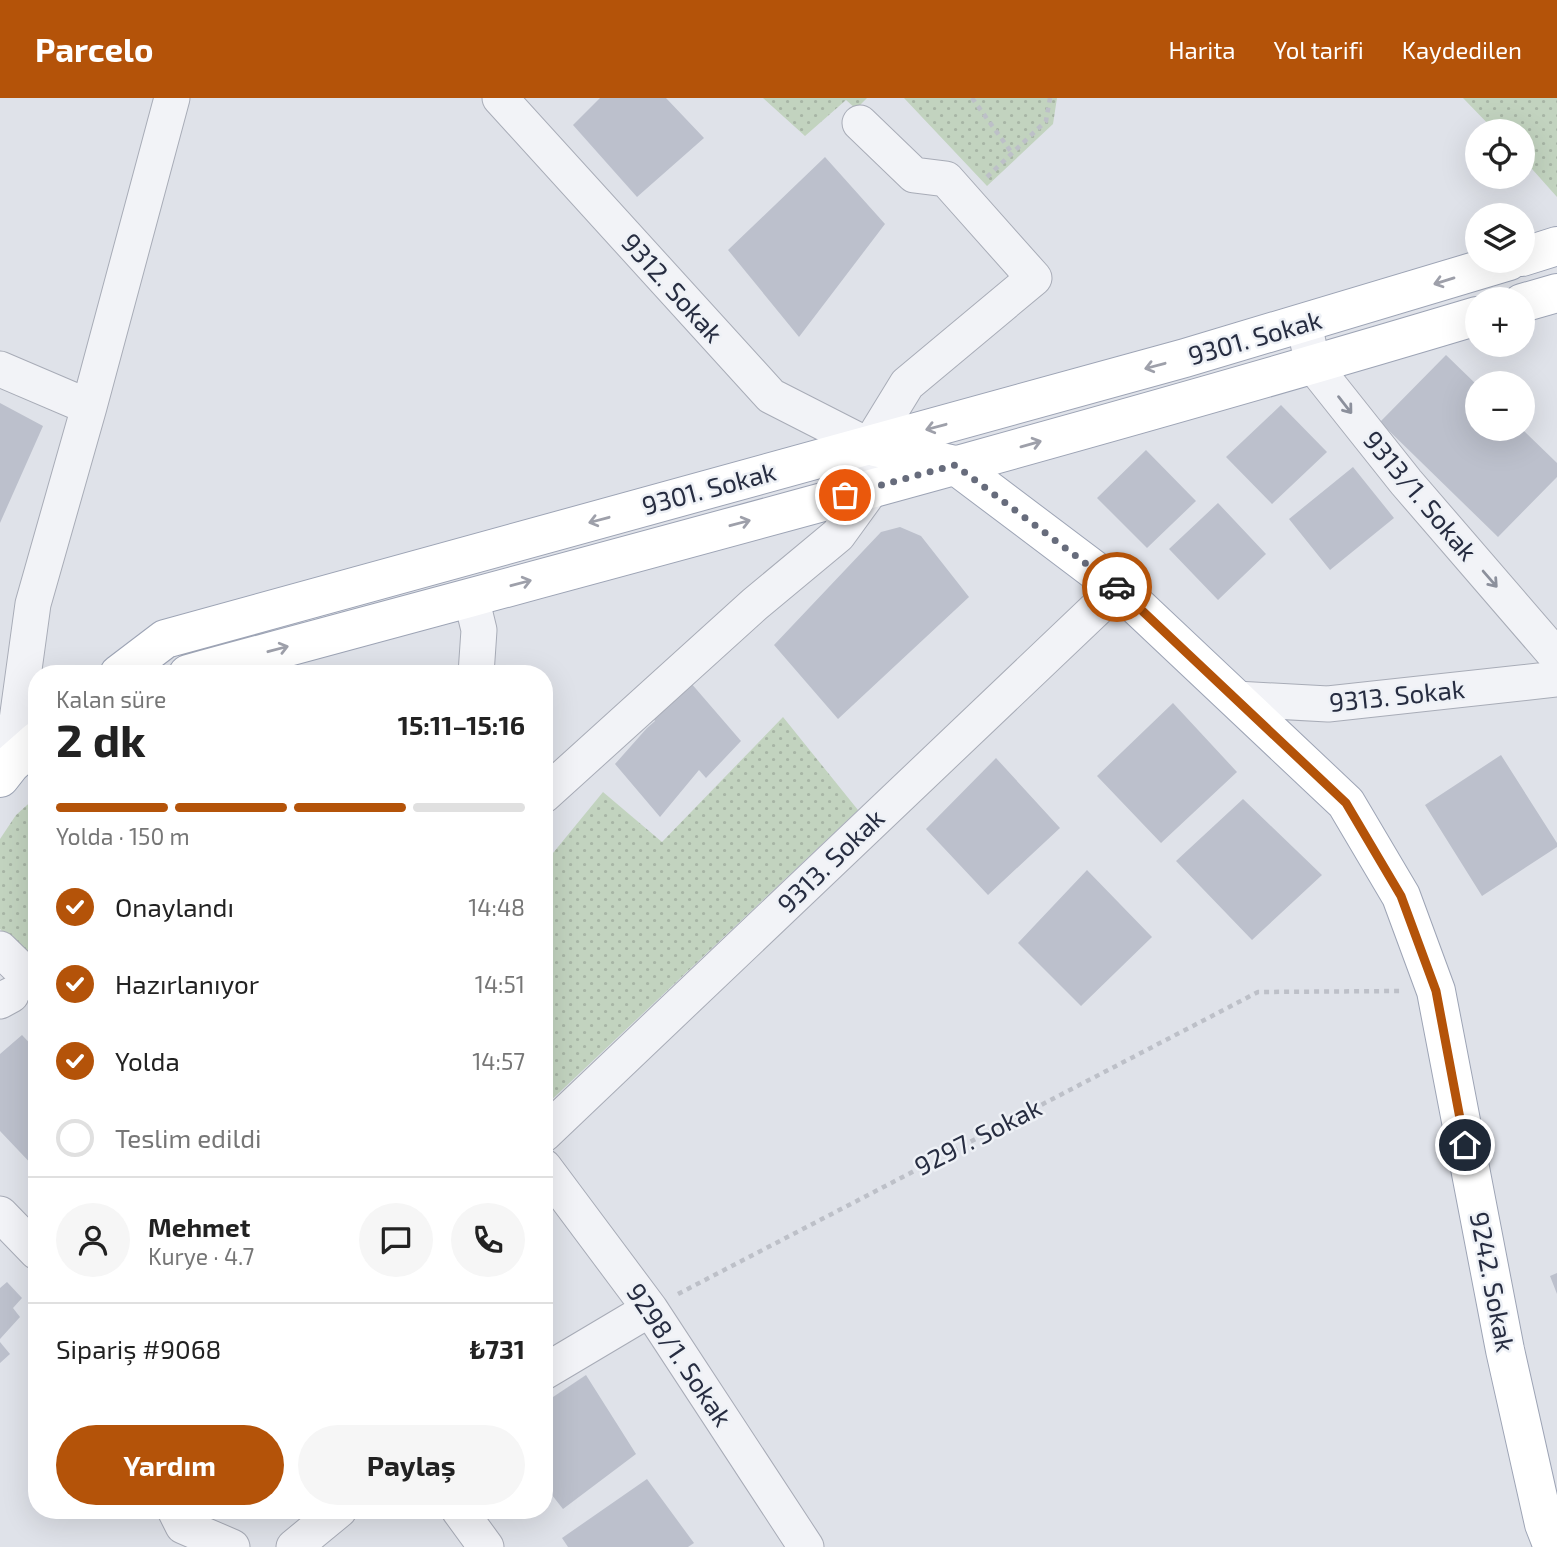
<!DOCTYPE html>
<html lang="tr">
<head>
<meta charset="utf-8">
<style>
  body { margin:0; font-family:"Exo 2",sans-serif; background:#f6f6f6; color:#222; height:100vh; display:flex; flex-direction:column; font-size:26px; white-space:nowrap }
  * { box-sizing:border-box; margin:0 }
  p { font-size:23px; color:#767676 }
  .icon { flex:none; width:38px; height:38px; fill:none; stroke:currentColor; stroke-width:2; stroke-linecap:round; stroke-linejoin:round }
  .map { position:relative; flex:1; overflow:hidden }
  .drawer { position:absolute; left:28px; top:567px; width:525px; height:854px; display:flex; flex-direction:column; background:#fff; border-radius:28px; box-shadow:0 7px 28px #0002 }
  .drawer>* { flex:none }
  .controls { position:absolute; left:1465px; top:21px; display:grid; gap:14px }
  .controls a { display:grid; place-items:center; width:70px; height:70px; border-radius:50%; background:#fff; box-shadow:0 7px 28px #0002; font-size:35px }
  .pin { position:absolute; display:grid; place-items:center; width:60px; height:60px; color:#fff; margin:-30px; border:4px solid #fff; border-radius:50%; box-shadow:0 2px 7px #0007 }
  .courier { position:absolute; display:grid; place-items:center; width:70px; height:70px; margin:-35px; border:5px solid #b45309; border-radius:50%; background:#fff; color:#222; box-shadow:0 2px 9px #0007 }
  .summary em { font-style:normal; font-weight:700 }
  .summary div { display:flex; flex-direction:column-reverse }
  .summary { display:flex; align-items:center; justify-content:space-between; height:119px; padding:0 28px }
  h1 { font-size:46px; font-weight:700; line-height:52px }
  .bar { display:grid; grid-template-columns:repeat(4,1fr); gap:10px 7px; align-content:center; height:84px; padding:0 28px }
  .bar i { height:9px; border-radius:5px; background:#e0e0e0 }
  .bar .on { background:#b45309 }
  .bar p { grid-column:span 4 }
  .line { display:flex; align-items:center; gap:18px; padding:0 28px; border-top:2px solid #e0e0e0 }
  .line div { flex:1 }
  .round { display:grid; place-items:center; flex:none; width:74px; height:74px; border-radius:37px; background:#f6f6f6 }
  ol { padding:0 28px; list-style:none }
  li { display:flex; align-items:center; gap:21px; height:77px }
  li p { margin-inline-start:auto }
  li .icon { padding:7px; border-radius:50%; background:#b45309; color:#fff; stroke-width:4 }
  li:last-child { color:#767676 }
  li i { width:38px; height:38px; border:4px solid #e0e0e0; border-radius:50% }
  .button { display:flex; gap:14px; margin-top:auto; padding:14px 28px }
  .button a { flex:1; height:80px; border-radius:42px; background:#b45309; color:#fff; font-size:28px; font-weight:700; line-height:80px; text-align:center }
  .button a+a { background:#f6f6f6; color:#222 }
  header { display:flex; align-items:center; gap:42px; box-sizing:border-box; height:98px; padding:0 35px; background:#b45309; color:#fff }
  header strong { font-size:33px }
  nav { display:flex; gap:38px; margin-inline-start:auto; font-size:24px }
  .map>svg:first-child { display:block }
  .park { fill:url(#park-dots) }
  .building { fill:#bcc0cc }
  .lines { fill:none; stroke-linecap:round; stroke-linejoin:round }
  .minor-casing { stroke:#a8acb7; stroke-width:37 }
  .major-casing { stroke:#9da4b5; stroke-width:40 }
  .path { stroke:#bdc0c8; stroke-width:4.5; stroke-dasharray:5 5; stroke-linecap:butt }
  .minor { stroke:#f2f3f7; stroke-width:35 }
  .major { stroke:#fff; stroke-width:38 }
  .oneway { stroke:#9ea0aa }
  .oneway2 { stroke:#8c909c }
  .done { stroke:#676c7c; stroke-width:7; stroke-dasharray:0 12.6 }
  .route { stroke:#b45309; stroke-width:9 }
  .labels { text-anchor:middle; stroke-width:5; stroke-linejoin:round; paint-order:stroke }
  .street-label { font-size:26px; fill:#272d41; stroke:#eef1f6 }
</style>
</head>
<body>
<header>
<strong>Parcelo</strong>
<nav><a>Harita</a><a>Yol tarifi</a><a>Kaydedilen</a></nav>
</header>
<div class="map">
<svg width="1557" height="1449" viewBox="0 0 1557 1449">
  <defs>
    <pattern id="park-dots" width="8" height="8" patternUnits="userSpaceOnUse" patternTransform="scale(1.75)"><rect width="8" height="8" fill="#c2d3bf"/><path d="M2 2h.1M6 6h.1" fill="none" stroke="#a7b5a5" stroke-width="1.8" stroke-linecap="round"/></pattern>
  </defs>
  <rect width="100%" height="100%" fill="#dfe2e9"/>
  <path class="park" d="M763,0H867L856,11L846,2L805,38Z
    M904,0H1057L1053,26L987,88Z
    M1463,0H1557V99L1523,61L1522,33H1495Z
    M783,619L858,712L544,1009V766L603,694L662,744Z
    M37,698V869L0,831V741L16,717Z"/>
  <path class="building" d="M600,0H666L704,40L637,99L573,27Z
    M825,59L885,126L799,239L728,152Z
    M1446,257L1477,287V331H1522L1557,365V379L1498,439L1380,324Z
    M0,305L43,328L0,425Z
    M1281,307L1327,354L1272,406L1226,359Z
    M1146,352L1196,403L1147,450L1097,400Z
    M1353,369L1394,420L1330,472L1289,421Z
    M1218,405L1266,456L1218,502L1169,451Z
    M900,429L921,438L969,499L838,621L774,547L881,434Z
    M684,577L741,643L706,680L699,672L660,719L615,666L647,630L655,623L647,612Z
    M1173,605L1237,674L1161,745L1097,678Z
    M1501,657L1557,745V749L1482,798L1425,707Z
    M996,660L1060,730L988,797L926,731Z
    M1243,701L1322,777L1252,842L1176,763Z
    M1087,772L1152,839L1081,908L1018,845Z
    M22,937L37,953V1072L0,1033V956Z
    M1557,1175V1196L1550,1178Z
    M7,1184L22,1200L13,1210L20,1219L0,1241V1190Z
    M0,1244L10,1256L0,1265Z
    M586,1277L636,1356L563,1411L544,1387V1305Z
    M647,1381L694,1445L688,1449H568L562,1440Z"/>
  <g class="lines">
    <defs>
      <path id="minor" d="M500,0L771,298L869,348
        M1304,226L1313,267L1406,384L1557,559
        M0,271L89,309
        M471,499L479,532L476,576
        M1236,601L1328,606L1557,581
        M11,666L33,506L89,309L172,0
        M544,697L755,506L838,437L872,390L869,348L907,286L1034,180L946,81L914,77L860,25
        M0,851L37,887
        M0,903L11,897
        M544,1036L1118,490
        M544,1069L650,1211L806,1449
        M0,1116L37,1154
        M544,1274L650,1211
        M175,1412L183,1428L232,1449
        M459,1412L486,1449
        M294,1449L339,1412"/>
      <path id="major" d="M1522,159L1557,148
        M1522,205L1557,195
        M875,349L955,367L1118,490L1346,705L1401,798L1436,893L1505,1252L1544,1426L1553,1449
        M119,576L165,541L1185,260L1509,163
        M188,576C618,459 1050,346 1477,218
        M0,680L11,666L37,643"/>
    </defs>
    <use href="#minor" class="minor-casing"/>
    <use href="#major" class="major-casing"/>
    <path class="path" d="M972,0L1012,55
      M987,79L1046,23L1050,0
      M678,1196L1258,894L1400,893"/>
    <use href="#minor" class="minor"/>
    <use href="#major" class="major"/>
  </g>
  <defs><path id="oneway-shaft" d="M-6 0H5M1.5-3L5.5 0L1.5 3" fill="none" stroke-width="1.6" stroke-linecap="round" stroke-linejoin="round" transform="scale(1.75)"/></defs>
  <g class="oneway">
    <use href="#oneway-shaft" transform="translate(1444 183) rotate(163)"/>
    <use href="#oneway-shaft" transform="translate(1155 268) rotate(165)"/>
    <use href="#oneway-shaft" transform="translate(936 329) rotate(165)"/>
    <use href="#oneway-shaft" transform="translate(1031 346) rotate(-16)"/>
    <use href="#oneway-shaft" transform="translate(599 422) rotate(165)"/>
    <use href="#oneway-shaft" transform="translate(740 425) rotate(-15)"/>
    <use href="#oneway-shaft" transform="translate(521 485) rotate(-15)"/>
    <use href="#oneway-shaft" transform="translate(278 551) rotate(-15)"/>
  </g>
  <g class="oneway2">
    <use href="#oneway-shaft" transform="translate(1345 307) rotate(52)"/>
    <use href="#oneway-shaft" transform="translate(1490 481) rotate(49)"/>
  </g>
  <g class="lines">
    <path class="done" d="M845,397L955,367L1117,489"/>
    <path class="route" d="M1117,489L1346,705L1401,798L1436,893L1465,1047"/>
  </g>
  <g class="labels">
    <g class="street-label">
      <text transform="translate(672 190) rotate(48)" y="9">9312. Sokak</text>
      <text transform="translate(1255 240) rotate(-16)" y="9">9301. Sokak</text>
      <text transform="translate(709 391) rotate(-15)" y="9">9301. Sokak</text>
      <text transform="translate(1420 398) rotate(50)" y="9">9313/1. Sokak</text>
      <text transform="translate(1397 598) rotate(-6)" y="9">9313. Sokak</text>
      <text transform="translate(831 763) rotate(-44)" y="9">9313. Sokak</text>
      <text transform="translate(978 1039) rotate(-27)" y="9">9297. Sokak</text>
      <text transform="translate(1492 1184) rotate(79)" y="9">9242. Sokak</text>
      <text transform="translate(679 1257) rotate(56)" y="9">9298/1. Sokak</text>
    </g>
  </g>
</svg>
<div class="controls">
<a><svg class="icon" aria-label="locate" viewBox="0 0 24 24"><circle cx="12" cy="12" r="6"/><path d="M12 2v4M12 18v4M2 12h4M18 12h4"/></svg></a>
<a><svg class="icon" aria-label="layers" viewBox="0 0 24 24"><path d="M12 4l9 5-9 5-9-5zM3 14l9 5 9-5"/></svg></a>
<a>+</a>
<a>−</a>
</div>
<div class="pin" style="left:845px;top:397px;background:#ea580c"><svg class="icon" aria-label="bag" viewBox="0 0 24 24"><path d="M5 8h14l-1 12H6zM9 8a3 3 0 0 1 6 0"/></svg></div>
<div class="pin" style="left:1465px;top:1047px;background:#1f2937"><svg class="icon" aria-label="home" viewBox="0 0 24 24"><path d="M3 11l9-7 9 7M6 9v11h12V9"/></svg></div>
<div class="courier" style="left:1117px;top:489px"><svg class="icon" aria-label="car" viewBox="0 0 24 24"><path d="M5 17H2v-5l4-1 3-4h7l3 4 3 1v5h-3M9 17h6M6 11h13"/><circle cx="7" cy="17" r="2"/><circle cx="17" cy="17" r="2"/></svg></div>
<section class="drawer">
<div class="summary"><div><h1>2 dk</h1><p>Kalan süre</p></div><em>15:11–15:16</em></div>
<div class="bar"><i class="on"></i><i class="on"></i><i class="on"></i><i></i><p>Yolda · 150 m</p></div>
<ol>
<li><svg class="icon" aria-label="check" viewBox="0 0 24 24"><path d="M5 12l5 5 9-10"/></svg>Onaylandı<p>14:48</p></li>
<li><svg class="icon" aria-label="check" viewBox="0 0 24 24"><path d="M5 12l5 5 9-10"/></svg>Hazırlanıyor<p>14:51</p></li>
<li><svg class="icon" aria-label="check" viewBox="0 0 24 24"><path d="M5 12l5 5 9-10"/></svg>Yolda<p>14:57</p></li>
<li><i></i>Teslim edildi</li>
</ol>
<div class="line" style="height:126px"><a class="round"><svg class="icon" aria-label="person" viewBox="0 0 24 24"><circle cx="12" cy="8" r="4"/><path d="M4 21q1-7 8-7t8 7"/></svg></a><div><b>Mehmet</b><p>Kurye · 4.7</p></div><a class="round"><svg class="icon" aria-label="chat" viewBox="0 0 24 24"><path d="M4 5h16v11H9l-5 4z"/></svg></a><a class="round"><svg class="icon" aria-label="phone" viewBox="0 0 24 24"><path d="M5 4h4l2 5-3 2q2 4 5 5l2-3 5 2v4C11 20 4 13 5 4z"/></svg></a></div>
<div class="line" style="height:91px"><div>Sipariş #9068</div><b>₺731</b></div>
<div class="button"><a>Yardım</a><a>Paylaş</a></div>
</section>
</div>
</body>
</html>
